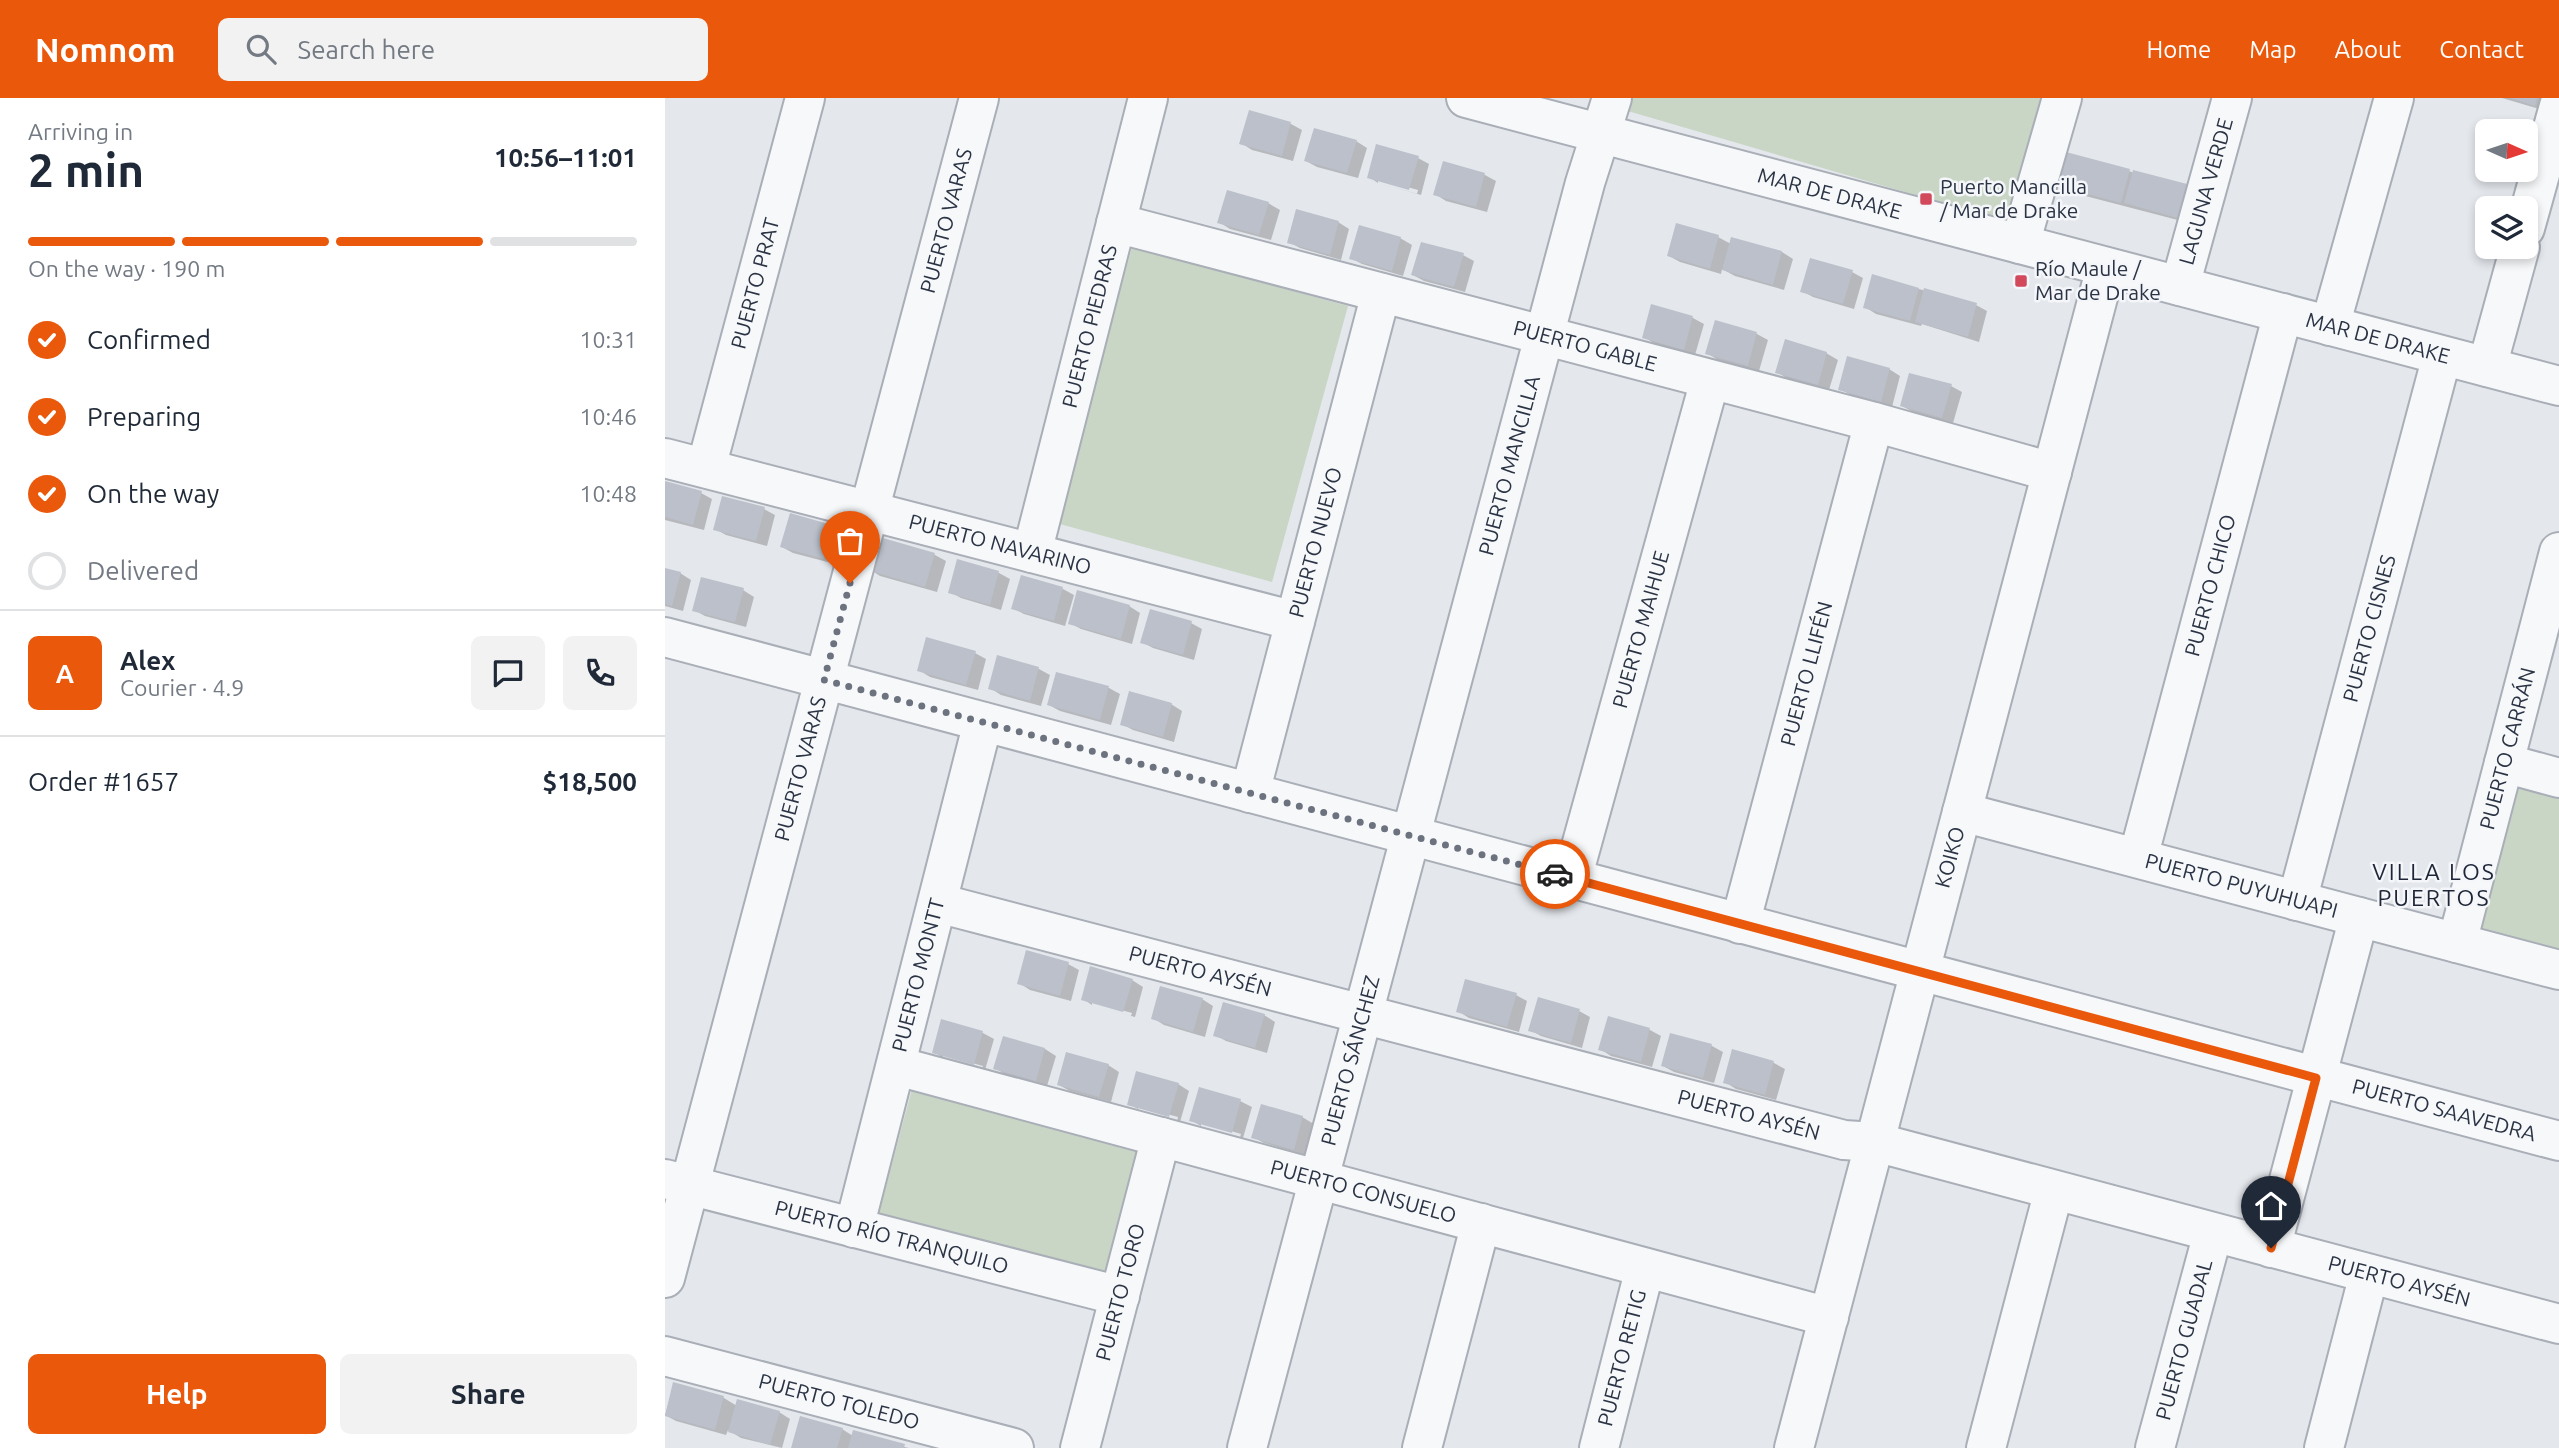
<!DOCTYPE html>
<html lang="en">
<head>
<meta charset="utf-8">
<style>
  body { margin:0; font-family:Ubuntu,sans-serif; background:#f2f2f3; color:#1f2937; height:100vh; display:flex; flex-direction:column; font-size:26px; white-space:nowrap }
  * { box-sizing:border-box; margin:0 }
  p { font-size:23px; color:#747a83 }
  .icon { flex:none; width:38px; height:38px; fill:none; stroke:currentColor; stroke-width:2; stroke-linecap:round; stroke-linejoin:round }
  .map { position:relative; flex:1; overflow:hidden }
  .side { display:flex; flex-direction:column; background:#fff; width:665px }
  .side>* { flex:none }
  .needle { width:46px; rotate:93deg }
  .fabs { position:absolute; left:1810px; top:21px; display:grid; gap:14px }
  .fabs a { display:grid; place-items:center; width:63px; height:63px; border-radius:10px; background:#fff; box-shadow:0 4px 10px #0003; font-size:35px }
  .pin { position:absolute; display:grid; place-items:center; width:60px; height:60px; color:#fff; margin:-72px -30px; border-radius:50% 50% 50% 0; rotate:-45deg; box-shadow:0 0 7px #0007 }
  .pin .icon { rotate:45deg }
  .courier { position:absolute; display:grid; place-items:center; width:70px; height:70px; margin:-35px; border:5px solid #ea580c; border-radius:50%; background:#fff; color:#222; box-shadow:0 2px 9px #0007 }
  .overview em { font-style:normal; font-weight:700 }
  .overview div { display:flex; flex-direction:column-reverse }
  .overview { display:flex; align-items:center; justify-content:space-between; height:119px; padding:0 28px }
  h1 { font-size:46px; font-weight:700; line-height:52px }
  .bar { display:grid; grid-template-columns:repeat(4,1fr); gap:10px 7px; align-content:center; height:84px; padding:0 28px }
  .bar i { height:9px; border-radius:5px; background:#e0e1e3 }
  .bar .active { background:#ea580c }
  .bar p { grid-column:span 4 }
  .line { display:flex; align-items:center; gap:18px; padding:0 28px; border-top:2px solid #e0e1e3 }
  .line div { flex:1 }
  .round { display:grid; place-items:center; flex:none; width:74px; height:74px; border-radius:10px; background:#f2f2f3 }
  ol { padding:0 28px; list-style:none }
  li { display:flex; align-items:center; gap:21px; height:77px }
  li p { margin-inline-start:auto }
  li .icon { padding:7px; border-radius:50%; background:#ea580c; color:#fff; stroke-width:4 }
  li:last-child { color:#747a83 }
  li i { width:38px; height:38px; border:4px solid #e0e1e3; border-radius:50% }
  .cta { display:flex; gap:14px; margin-top:auto; padding:14px 28px }
  .cta a { flex:1; height:80px; border-radius:10px; background:#ea580c; color:#fff; font-size:28px; font-weight:700; line-height:80px; text-align:center }
  .cta a+a { background:#f2f2f3; color:#1f2937 }
  header { display:flex; align-items:center; gap:42px; box-sizing:border-box; height:98px; padding:0 35px; background:#ea580c; color:#fff }
  header strong { font-size:33px }
  nav { display:flex; gap:38px; margin-inline-start:auto; font-size:24px }
  .search { width:490px; height:63px; background:#f2f2f3; display:flex; align-items:center; gap:18px; box-sizing:border-box; padding:0 24px; border-radius:10px; color:#747a83; font-size:26px }
  main { display:flex; flex:1; min-height:0 }
  .map>svg:first-child { display:block }
  .green { fill:#c9d6c5 }
  .shadow { fill:#0003 }
  .building { fill:#bbc0ca }
  .lines { fill:none; stroke-linecap:round; stroke-linejoin:round }
  .minor-casing { stroke:#a9aeb7; stroke-width:42 }
  .minor { stroke:#f7f8fa; stroke-width:38 }
  .done { stroke:#6c737f; stroke-width:7; stroke-dasharray:0 12.6 }
  .route { stroke:#ea580c; stroke-width:9 }
  .poi-dot { fill:#d1495b; stroke:#f4f6f9; stroke-width:2.5 }
  .labels { text-anchor:middle; stroke-width:5; stroke-linejoin:round; paint-order:stroke }
  .poi-label { font-size:21px; fill:#2b3445; stroke:#f4f6f9; text-anchor:start }
  .street-label { font-size:21px; fill:#2b3445; stroke:#f4f6f9 }
  .neighbourhood-label { font-size:23px; letter-spacing:2px; fill:#1d2536; stroke:#f4f6f9 }
</style>
</head>
<body>
<header>
<strong>Nomnom</strong>
<div class="search"><svg class="icon" aria-label="search" viewBox="0 0 24 24"><circle cx="10" cy="10" r="6"/><path d="M15 15l6 6"/></svg>Search here</div>
<nav><a>Home</a><a>Map</a><a>About</a><a>Contact</a></nav>
</header>
<main>
<section class="side">
<div class="overview"><div><h1>2 min</h1><p>Arriving in</p></div><em>10:56–11:01</em></div>
<div class="bar"><i class="active"></i><i class="active"></i><i class="active"></i><i></i><p>On the way · 190 m</p></div>
<ol>
<li><svg class="icon" aria-label="check" viewBox="0 0 24 24"><path d="M5 12l5 5 9-10"/></svg>Confirmed<p>10:31</p></li>
<li><svg class="icon" aria-label="check" viewBox="0 0 24 24"><path d="M5 12l5 5 9-10"/></svg>Preparing<p>10:46</p></li>
<li><svg class="icon" aria-label="check" viewBox="0 0 24 24"><path d="M5 12l5 5 9-10"/></svg>On the way<p>10:48</p></li>
<li><i></i>Delivered</li>
</ol>
<div class="line" style="height:126px"><b class="round" style="background:#ea580c;color:#fff">A</b><div><b>Alex</b><p>Courier · 4.9</p></div><a class="round"><svg class="icon" aria-label="chat" viewBox="0 0 24 24"><path d="M4 5h16v11H9l-5 4z"/></svg></a><a class="round"><svg class="icon" aria-label="phone" viewBox="0 0 24 24"><path d="M5 4h4l2 5-3 2q2 4 5 5l2-3 5 2v4C11 20 4 13 5 4z"/></svg></a></div>
<div class="line" style="height:91px"><div>Order #1657</div><b>$18,500</b></div>
<div class="cta"><a>Help</a><a>Share</a></div>
</section>
<div class="map">
<svg width="1894" height="1350" viewBox="0 0 1894 1350">
  <rect width="100%" height="100%" fill="#e4e7ec"/>
  <path class="green" d="M960,0H1384L1349,126L956,11Z
    M467,149L683,208L607,484L391,425Z
    M1849,679L1894,691V859L1808,834Z
    M247,991L473,1051L439,1179L213,1118Z"/>
  <path class="shadow" d="M1837,0H1884L1881,13Z
    M585,14L626,26L637,32L628,63L587,52L576,45Z
    M691,43L702,50L693,80L652,69L641,63Z
    M753,60L764,66L756,97L715,85L752,96L753,92L713,81V85L704,79Z
    M779,66L820,77L831,83L822,114L781,103L770,96Z
    M1464,73L1469,75L1528,126L1405,94L1394,87Z
    M603,105L615,112L606,142L565,131L554,124Z
    M673,124L684,131L676,162L635,150L624,144Z
    M1053,139L1066,146L1117,154L1128,161L1119,192L1070,178L1057,171L1056,176L1015,164L1004,158Z
    M735,140L747,147L738,178L697,166L686,160Z
    M798,157L809,163L800,194L759,183L748,177Z
    M1187,174L1198,180L1189,211L1148,199L1137,193Z
    M1254,191L1311,207L1322,213L1314,244L1257,226L1256,228L1211,216L1200,209Z
    M988,209L1028,220L1039,226L1030,257L990,246L979,239Z
    M1051,224L1092,236L1103,242L1094,273L1053,262L1042,255Z
    M1161,255L1173,262L1164,292L1123,281L1112,274Z
    M1224,271L1235,278L1227,309L1186,297L1175,291Z
    M1286,288L1297,294L1288,325L1248,314L1237,308Z
    M0,385L36,395L47,401L39,432L0,422Z
    M99,411L110,417L102,448L61,437L50,431Z
    M167,429L178,435L170,466L128,455L117,449Z
    M212,441L270,457L281,463L272,494L215,478L204,471Z
    M293,463L334,475L345,481L336,512L296,500L285,494Z
    M0,471L15,475L26,482L18,513L0,508Z
    M398,491L409,497L400,528L359,516L348,510Z
    M78,492L89,499L81,529L40,518L29,512Z
    M464,508L475,515L467,546L416,531L405,525Z
    M526,525L537,531L529,562L488,550L477,544Z
    M310,555L321,561L313,592L265,579L254,572Z
    M333,560L374,571L385,577L376,608L336,597L325,590Z
    M393,576L444,590L455,596L446,627L395,613L384,607Z
    M506,606L517,613L509,644L468,632L457,626Z
    M403,866L414,872L406,903L365,892L354,885Z
    M467,882L478,889L470,919L429,908L466,918L467,915L427,904V907L418,901Z
    M851,897L862,903L854,934L804,920L793,913Z
    M537,901L548,908L540,939L499,927L488,920Z
    M914,913L925,919L917,950L876,938L865,932Z
    M599,917L610,924L602,955L561,943L550,937Z
    M944,920L985,932L996,938L987,969L946,958L935,951Z
    M277,924L318,935L329,941L320,972L279,961L317,971L318,968L278,957V960L269,954Z
    M1006,937L1047,948L1058,954L1049,985L1009,974L998,968Z
    M339,940L380,951L391,958L382,988L341,977L330,970Z
    M1068,953L1109,965L1120,971L1111,1002L1071,991L1060,984Z
    M443,967L454,974L446,1004L405,993L394,987Z
    M513,986L524,993L515,1024L475,1012L512,1023L513,1019L473,1008V1011L464,1006Z
    M575,1003L587,1009L578,1040L537,1028L575,1039L576,1036L536,1024V1028L526,1022Z
    M637,1019L649,1026L640,1057L599,1045L588,1039Z
    M9,1286L59,1300L72,1308L114,1314L125,1321L117,1350L76,1340L63,1332L61,1337L11,1323L0,1317Z
    M177,1331L188,1338L244,1350H128Z"/>
  <path class="building" d="M1845,0H1872L1870,8Z
    M584,12L626,24L617,58L574,46Z
    M649,30L692,42L682,75L639,63Z
    M711,46L754,58L744,92L702,80Z
    M1401,54L1465,71L1456,105L1392,88Z
    M778,63L820,75L811,109L768,97Z
    M1468,72L1526,87L1516,121L1459,105Z
    M562,92L604,104L594,137L552,125Z
    M631,111L674,123L665,157L622,145Z
    M1011,125L1054,137L1045,171L1002,158Z
    M694,127L736,139L727,173L684,161Z
    M1066,139L1117,153L1108,187L1057,172Z
    M756,144L799,155L789,189L746,177Z
    M1145,160L1188,172L1178,206L1135,194Z
    M1207,176L1254,190L1245,223L1198,210Z
    M1259,190L1312,205L1303,239L1250,224Z
    M986,206L1028,218L1019,252L977,240Z
    M1050,222L1092,234L1083,268L1040,256Z
    M1120,241L1162,254L1153,287L1110,275Z
    M1182,258L1225,270L1216,304L1173,292Z
    M1244,275L1287,286L1277,320L1235,308Z
    M0,383L37,393L28,427L0,419Z
    M57,398L100,409L91,443L48,432Z
    M125,415L167,427L159,461L115,449Z
    M211,438L270,455L260,489L202,472Z
    M292,461L334,473L325,507L283,495Z
    M0,470L16,474L7,508L0,506Z
    M356,477L398,489L389,523L346,511Z
    M36,479L79,490L70,524L27,513Z
    M412,492L465,507L456,541L403,526Z
    M485,511L527,523L518,557L475,545Z
    M261,539L311,553L301,587L252,573Z
    M332,557L374,569L365,603L323,591Z
    M391,574L444,588L435,622L382,607Z
    M464,593L507,605L498,639L455,627Z
    M361,852L404,864L395,898L352,886Z
    M425,868L468,881L458,914L416,902Z
    M800,881L852,895L842,929L791,914Z
    M495,888L538,900L528,934L486,921Z
    M873,899L915,911L906,945L863,933Z
    M558,904L600,916L590,950L548,938Z
    M943,918L985,930L976,964L933,952Z
    M276,921L318,933L309,967L267,955Z
    M1005,935L1047,946L1038,980L996,968Z
    M338,938L380,950L371,983L328,971Z
    M1067,951L1109,963L1100,997L1058,985Z
    M401,954L444,966L434,999L392,987Z
    M471,973L514,985L504,1019L462,1007Z
    M534,989L576,1001L567,1035L524,1023Z
    M596,1006L638,1018L629,1052L586,1040Z
    M8,1284L59,1298L50,1332L0,1318Z
    M72,1301L115,1313L105,1347L63,1334Z
    M135,1318L178,1330L172,1350H126Z
    M188,1332L240,1346L239,1350H183Z"/>
  <g class="lines">
    <defs>
      <g id="minor">
        <path id="s1" d="M801,0L1894,288"/>
        <path id="s2" d="M451,125L1209,324L1387,374"/>
        <path d="M1860,130L1894,8"/>
        <path d="M1355,146L1397,0"/>
        <path id="s3" d="M1515,188L1567,0"/>
        <path d="M1665,228L1729,0"/>
        <path d="M1822,269L1855,149"/>
        <path id="s4" d="M0,360L630,523"/>
        <path id="s5" d="M41,370L140,0"/>
        <path id="s6" d="M367,455L483,0"/>
        <path id="s7" d="M0,539L1894,1043"/>
        <path d="M1839,665L1894,680"/>
        <path id="s8" d="M585,695L716,195"/>
        <path id="s9" d="M1297,714L1894,872"/>
        <path id="s10" d="M1473,760L1618,215"/>
        <path id="s11" d="M907,781L1045,282"/>
        <path id="s12" d="M1632,803L1777,258"/>
        <path id="s13" d="M273,805L1179,1042L1210,1044L1894,1226"/>
        <path id="s14" d="M1075,826L1209,324"/>
        <path id="s15" d="M1792,845L1894,454"/>
        <path id="s16" d="M232,968L1164,1219"/>
        <path id="s17" d="M0,1081L455,1198"/>
        <path id="s18" d="M189,1130L318,624"/>
        <path d="M1606,1150L1694,819"/>
        <path id="s19" d="M0,1180L314,0"/>
        <path id="s20" d="M0,1258L349,1350"/>
        <path id="s21" d="M415,1350L496,1039"/>
        <path id="s22" d="M582,1350L920,85L947,0"/>
        <path d="M757,1350L816,1125"/>
        <path id="s23" d="M934,1350L980,1170"/>
        <path id="s24" d="M1129,1350L1441,169"/>
        <path d="M1321,1350L1389,1092"/>
        <path id="s25" d="M1490,1350L1548,1135"/>
        <path d="M1659,1350L1704,1176"/>
      </g>
    </defs>
    <use href="#minor" class="minor-casing"/>
    <use href="#minor" class="minor"/>
  </g>
  <g class="lines">
    <path class="done" d="M185,485L159,582L890,776"/>
    <path class="route" d="M890,776L1651,980L1606,1150"/>
  </g>
  <g class="poi-dot">
    <rect x="1254" y="94" width="14" height="14" rx="3.5"/>
    <rect x="1349" y="176" width="14" height="14" rx="3.5"/>
  </g>
  <g class="labels">
    <g class="poi-label">
      <text x="1275" y="96">Puerto Mancilla<tspan x="1275" dy="24">/ Mar de Drake</tspan></text>
      <text x="1370" y="178">Río Maule /<tspan x="1370" dy="24">Mar de Drake</tspan></text>
    </g>
    <g class="street-label">
      <text dy="7" stroke="none"><textPath href="#s3" startOffset="98">LAGUNA VERDE</textPath></text>
      <text dy="7" stroke="none"><textPath href="#s1" startOffset="376">MAR DE DRAKE</textPath></text>
      <text dy="7" stroke="none"><textPath href="#s19" startOffset="1094">PUERTO VARAS</textPath></text>
      <text dy="7" stroke="none"><textPath href="#s5" startOffset="191">PUERTO PRAT</textPath></text>
      <text dy="7" stroke="none"><textPath href="#s6" startOffset="234">PUERTO PIEDRAS</textPath></text>
      <text dy="7" stroke="none"><textPath href="#s1" startOffset="943">MAR DE DRAKE</textPath></text>
      <text dy="7" stroke="none"><textPath href="#s2" startOffset="485">PUERTO GABLE</textPath></text>
      <text dy="7" stroke="none"><textPath href="#s22" startOffset="1017">PUERTO MANCILLA</textPath></text>
      <text dy="7" stroke="none"><textPath href="#s8" startOffset="259">PUERTO NUEVO</textPath></text>
      <text dy="7" stroke="none"><textPath href="#s4" startOffset="346">PUERTO NAVARINO</textPath></text>
      <text dy="7" stroke="none"><textPath href="#s10" startOffset="282">PUERTO CHICO</textPath></text>
      <text dy="7" stroke="none"><textPath href="#s12" startOffset="282">PUERTO CISNES</textPath></text>
      <text dy="7" stroke="none"><textPath href="#s11" startOffset="259">PUERTO MAIHUE</textPath></text>
      <text dy="7" stroke="none"><textPath href="#s14" startOffset="259">PUERTO LLIFÉN</textPath></text>
      <text dy="7" stroke="none"><textPath href="#s15" startOffset="201">PUERTO CARRÁN</textPath></text>
      <text dy="7" stroke="none"><textPath href="#s19" startOffset="527">PUERTO VARAS</textPath></text>
      <text dy="7" stroke="none"><textPath href="#s24" startOffset="611">KOIKO</textPath></text>
      <text dy="7" stroke="none"><textPath href="#s9" startOffset="289">PUERTO PUYUHUAPI</textPath></text>
      <text dy="7" stroke="none"><textPath href="#s13" startOffset="271">PUERTO AYSÉN</textPath></text>
      <text dy="7" stroke="none"><textPath href="#s18" startOffset="261">PUERTO MONTT</textPath></text>
      <text dy="7" stroke="none"><textPath href="#s22" startOffset="401">PUERTO SÁNCHEZ</textPath></text>
      <text dy="7" stroke="none"><textPath href="#s7" startOffset="1841">PUERTO SAAVEDRA</textPath></text>
      <text dy="7" stroke="none"><textPath href="#s13" startOffset="838">PUERTO AYSÉN</textPath></text>
      <text dy="7" stroke="none"><textPath href="#s16" startOffset="483">PUERTO CONSUELO</textPath></text>
      <text dy="7" stroke="none"><textPath href="#s17" startOffset="234">PUERTO RÍO TRANQUILO</textPath></text>
      <text dy="7" stroke="none"><textPath href="#s13" startOffset="1510">PUERTO AYSÉN</textPath></text>
      <text dy="7" stroke="none"><textPath href="#s21" startOffset="161">PUERTO TORO</textPath></text>
      <text dy="7" stroke="none"><textPath href="#s25" startOffset="112">PUERTO GUADAL</textPath></text>
      <text dy="7" stroke="none"><textPath href="#s23" startOffset="93">PUERTO RETIG</textPath></text>
      <text dy="7" stroke="none"><textPath href="#s20" startOffset="180">PUERTO TOLEDO</textPath></text>
    </g>
    <g class="neighbourhood-label">
      <text x="1769" y="782">VILLA LOS<tspan x="1769" dy="26">PUERTOS</tspan></text>
    </g>
  </g>
</svg>
<div class="fabs">
<a><svg class="needle" viewBox="-14 -14 28 28"><path d="M0-13l5 13h-10z" fill="#e53935"/><path d="M0 13l5-13h-10z" fill="#747a83"/></svg></a>
<a><svg class="icon" aria-label="layers" viewBox="0 0 24 24"><path d="M12 4l9 5-9 5-9-5zM3 14l9 5 9-5"/></svg></a>
</div>
<div class="pin" style="left:185px;top:485px;background:#ea580c"><svg class="icon" aria-label="bag" viewBox="0 0 24 24"><path d="M5 8h14l-1 12H6zM9 8a3 3 0 0 1 6 0"/></svg></div>
<div class="pin" style="left:1606px;top:1150px;background:#1f2937"><svg class="icon" aria-label="home" viewBox="0 0 24 24"><path d="M3 11l9-7 9 7M6 9v11h12V9"/></svg></div>
<div class="courier" style="left:890px;top:776px"><svg class="icon" aria-label="car" viewBox="0 0 24 24"><path d="M5 17H2v-5l4-1 3-4h7l3 4 3 1v5h-3M9 17h6M6 11h13"/><circle cx="7" cy="17" r="2"/><circle cx="17" cy="17" r="2"/></svg></div>
</div>
</main>
</body>
</html>
